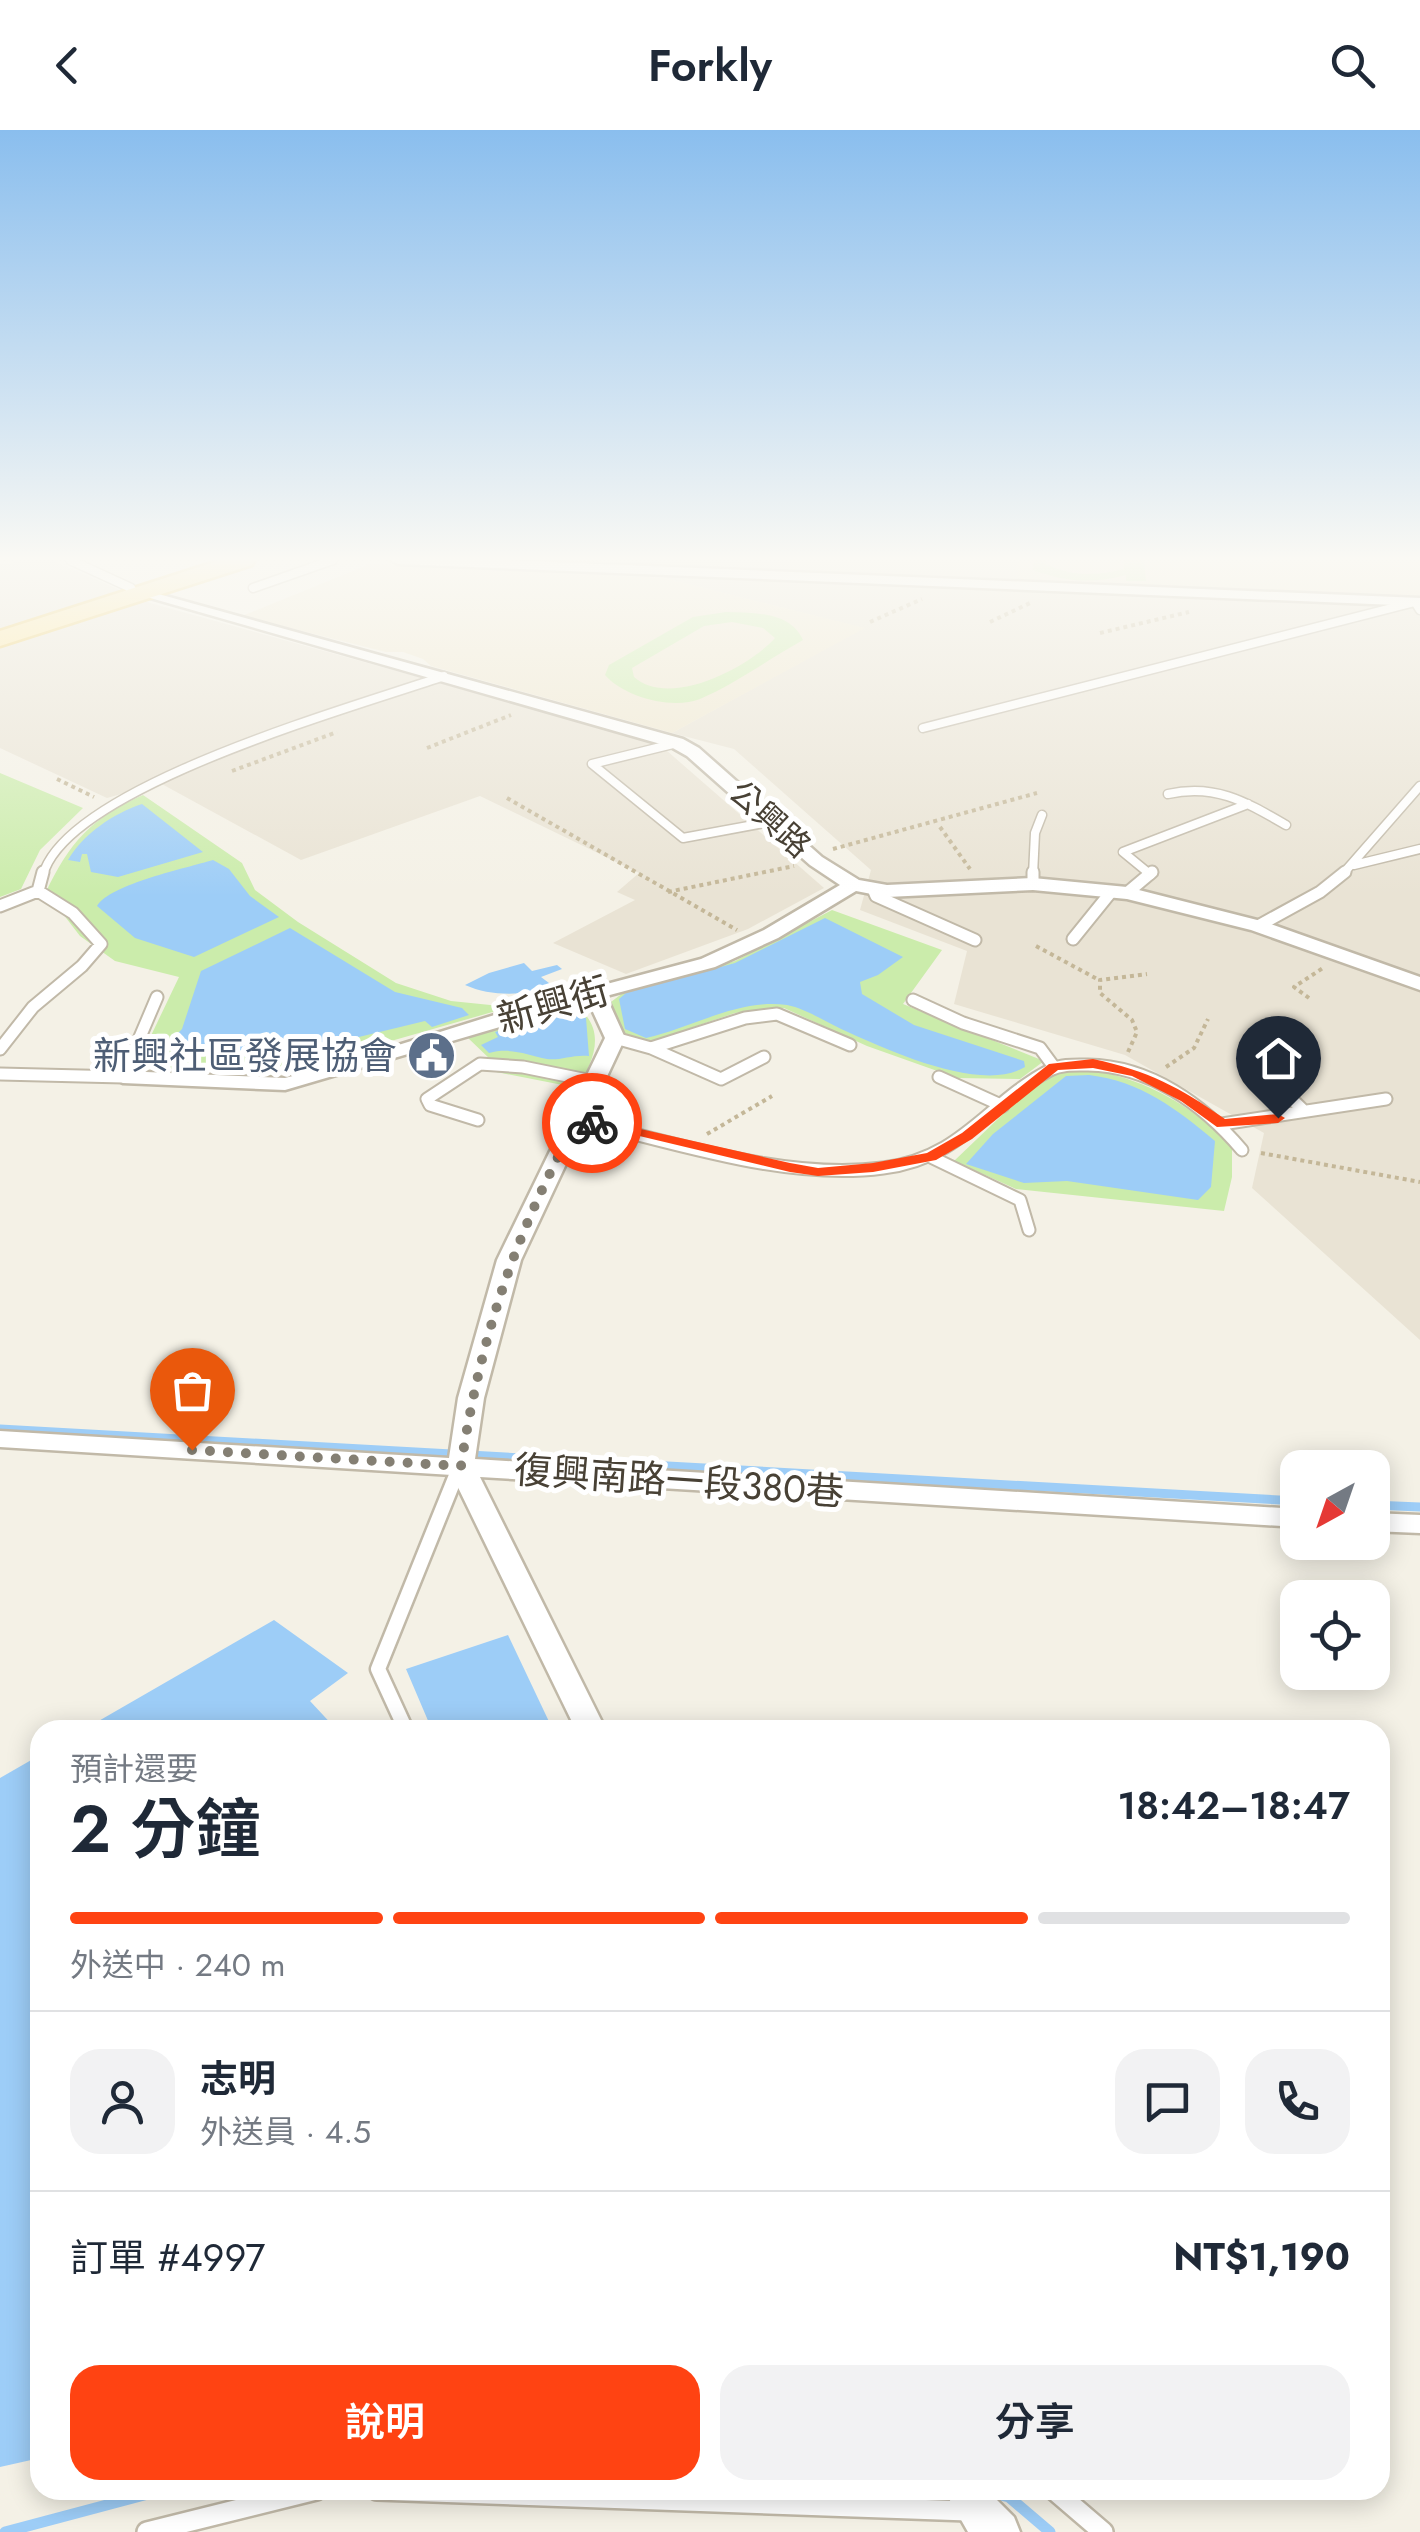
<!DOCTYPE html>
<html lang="zh-TW">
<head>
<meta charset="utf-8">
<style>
  body { margin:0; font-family:Jost,"Noto Sans TC",sans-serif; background:#f2f2f3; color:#1f2937; height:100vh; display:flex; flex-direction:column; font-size:38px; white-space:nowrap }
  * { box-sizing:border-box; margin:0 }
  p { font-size:32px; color:#747a83 }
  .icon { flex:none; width:55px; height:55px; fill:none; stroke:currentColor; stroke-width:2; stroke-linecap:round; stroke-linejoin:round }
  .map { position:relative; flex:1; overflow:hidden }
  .panel { position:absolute; left:30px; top:1590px; width:1360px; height:780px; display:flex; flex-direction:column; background:#fff; border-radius:30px; box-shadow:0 5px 25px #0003 }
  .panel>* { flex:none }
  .needle { width:65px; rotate:220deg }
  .tools { position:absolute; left:1280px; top:1320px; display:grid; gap:20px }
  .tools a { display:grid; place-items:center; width:110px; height:110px; border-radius:20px; background:#fff; box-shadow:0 5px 25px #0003; font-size:50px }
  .pin { position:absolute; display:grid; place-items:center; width:85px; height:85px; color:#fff; margin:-102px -42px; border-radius:50% 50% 50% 0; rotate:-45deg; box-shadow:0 0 10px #0007 }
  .pin .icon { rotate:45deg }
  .courier { position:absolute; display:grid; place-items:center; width:100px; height:100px; margin:-50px; border:8px solid #ff4312; border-radius:50%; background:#fff; color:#222; box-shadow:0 2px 12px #0007 }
  .head em { font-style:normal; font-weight:600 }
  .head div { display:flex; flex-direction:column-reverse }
  .head { display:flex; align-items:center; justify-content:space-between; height:170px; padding:0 40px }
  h1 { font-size:65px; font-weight:600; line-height:75px }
  .bar { display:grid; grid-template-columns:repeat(4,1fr); gap:15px 10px; align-content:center; height:120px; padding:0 40px }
  .bar i { height:12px; border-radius:8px; background:#e0e1e3 }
  .bar .active { background:#ff4312 }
  .bar p { grid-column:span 4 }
  .line { display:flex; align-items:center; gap:25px; padding:0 40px; border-top:2px solid #e0e1e3 }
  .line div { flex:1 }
  .round { display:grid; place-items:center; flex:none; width:105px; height:105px; border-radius:30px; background:#f2f2f3 }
  .button { display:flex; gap:20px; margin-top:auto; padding:20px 40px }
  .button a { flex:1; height:115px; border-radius:30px; background:#ff4312; color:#fff; font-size:40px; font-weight:600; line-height:115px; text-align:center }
  .button a+a { background:#f2f2f3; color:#1f2937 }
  header { display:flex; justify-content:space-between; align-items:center; height:130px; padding:0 40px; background:#fff; font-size:45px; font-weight:600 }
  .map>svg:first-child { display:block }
  .residential { fill:#e9e3d4 }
  .education { fill:#efe7cf }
  .green { fill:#cbecab; fill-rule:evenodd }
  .water { fill:#9dcdf7 }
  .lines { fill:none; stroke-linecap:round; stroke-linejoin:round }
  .stream-far1 { stroke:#9dcdf7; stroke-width:9 }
  .stream { stroke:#9dcdf7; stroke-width:11 }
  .service-far3-casing { stroke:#c1b9a8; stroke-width:11 }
  .service-far2-casing { stroke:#c1b9a8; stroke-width:15 }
  .service-far1-casing { stroke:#c1b9a8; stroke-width:19 }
  .service-casing { stroke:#c1b9a8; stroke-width:24 }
  .minor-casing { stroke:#c1b9a8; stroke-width:5 }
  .primary-casing { stroke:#eeca5a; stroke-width:5 }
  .path { stroke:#c4b798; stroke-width:4; stroke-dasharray:4 4; stroke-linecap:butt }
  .service-far3 { stroke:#fff; stroke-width:8 }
  .service-far2 { stroke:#fff; stroke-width:11 }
  .service-far1 { stroke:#fff; stroke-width:14 }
  .service { stroke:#fff; stroke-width:19 }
  .minor { fill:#fff; fill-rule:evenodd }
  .primary { fill:#ffe694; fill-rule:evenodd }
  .route { fill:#ff4312 }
  .done { stroke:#847f73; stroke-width:10; stroke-dasharray:0 18 }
  .labels { text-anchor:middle; stroke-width:10; stroke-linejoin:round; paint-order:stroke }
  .far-street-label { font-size:32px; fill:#484135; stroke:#fff }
  .street-label { font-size:38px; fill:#484135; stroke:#fff }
  .service-label { font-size:38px; fill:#4e5e75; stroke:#fff; text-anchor:end }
</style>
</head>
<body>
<header><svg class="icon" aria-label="back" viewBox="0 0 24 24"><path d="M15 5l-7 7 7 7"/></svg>Forkly<svg class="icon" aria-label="search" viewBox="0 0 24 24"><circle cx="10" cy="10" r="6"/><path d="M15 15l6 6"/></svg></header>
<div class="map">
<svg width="1420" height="2402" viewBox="0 0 1420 2402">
  <rect width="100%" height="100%" fill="#f4f1e6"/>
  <path class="residential" d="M26,430H51L150,473L658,613L824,758L748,799L626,844L553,813L635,770L617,762L639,743L480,666L301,730L160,653L107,668L0,618V435Z
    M583,430H1420V1210L1252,1058L1264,1003L1125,925L954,874L967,821L860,780L871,740L734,619L672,603L863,498L664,448L666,435Z"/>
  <path class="education" d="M1016,430H1420V467L1019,452Z
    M370,434L664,448L865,498L672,603L431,536L423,529L403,522H386L242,486Z"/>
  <path class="green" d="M1034,430H1046V434C1072,447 1097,446 1124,439V430H1144L1146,451H1126V445C1092,454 1066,452 1033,440Z
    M726,482C753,483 790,481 803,510C769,529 735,554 700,569C672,580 624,567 605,545L609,535L693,487ZM732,492L763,498L775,508C749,537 670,579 634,547L632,538L704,496Z
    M0,643L83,678L40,720L21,759L0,767Z
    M143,665L242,733L255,760L298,792L396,853L451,871L510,877L272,945L136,937L179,847L115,831L80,806L46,762C69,713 92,687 143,665Z
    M832,780L942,820L903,874L1044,931L1020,949L957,948L867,916L784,878L735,883L646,913L624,904L611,872L624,862L735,831Z
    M559,878H579C606,902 594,929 578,958L491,941L492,931L467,907Z
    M1093,940C1152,952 1185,974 1232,1012V1047L1224,1081L1016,1059L954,1031L1025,963L1054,943Z"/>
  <path class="water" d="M142,674L203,722L118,747L91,742L87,724H82L80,732L68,730C83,704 114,683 142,674Z
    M213,730L229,739L250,766L279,787L194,827L135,808L97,776C110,754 187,738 213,730Z
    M825,788L903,827L878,845L860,852L862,864L914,895L1024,931L1025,937C983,963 892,922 850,903C830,895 808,879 787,875C739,868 692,898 646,908L625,899L619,869L626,863L735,833Z
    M290,798L395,862L462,878L469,885L432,897L425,891L268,929L178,919L176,905L182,899L201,841Z
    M524,833L532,841L557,835L562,839L541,847L553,856C526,866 492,867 465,855L489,843Z
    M571,879L586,888L589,926C574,924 559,931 547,929C527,925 511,917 489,923L481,915L498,907L495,902Z
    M1089,945C1140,951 1177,979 1215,1011L1211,1057L1198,1070L1067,1051L1024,1053L966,1034L993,1004L1066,946Z
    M274,1490L348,1543L310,1571L337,1600H83Z
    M508,1505L553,1600H432L406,1539Z
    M40,1625V2328L0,2337V1648Z"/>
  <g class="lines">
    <path class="stream-far1" d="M0,1299L1298,1371
      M1372,1375L1420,1377"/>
    <path class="stream" d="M980,2360L1009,2367L1050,2402
      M5,2402L163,2360"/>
    <defs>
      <path id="service-far3" d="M70,430L131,458
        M253,458L333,430
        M923,598L1415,472L1420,480
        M677,613L592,634L683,708L775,691
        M1168,664C1215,653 1246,672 1286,695
        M1354,735L1420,719
        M43,745C67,656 358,576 444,546
        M1033,745L1035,703L1042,685
        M1151,745L1123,722L1248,674
        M1342,745L1420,656"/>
      <path id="service-far2" d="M1033,754V742
        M873,759L876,766L975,810
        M38,761L43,742
        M1127,763L1152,742
        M0,776L38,761
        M1258,796L1320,762L1345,742
        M1073,809L1111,762
        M913,870L963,893L1040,918L1054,937
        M615,908L651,918L745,888L777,884L850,915
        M651,918L721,949L764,927
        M0,919L33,877L82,836L101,814L73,783L38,761
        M0,944L123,947L157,867
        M1267,945L1304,981
        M939,947L1003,976
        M478,990L430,975L427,969L480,934L523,937L597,952
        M578,990C674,1012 785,1051 883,1038C963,1028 987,973 1050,940C1062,934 1075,935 1088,935C1150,936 1203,974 1242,1020
        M1222,994L1386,969
        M931,1027L1020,1070L1029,1100"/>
      <path id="service-far1" d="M406,1600L378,1539L459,1338"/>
      <path id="service" d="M377,2360L968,2381
        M1054,2360L1103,2402
        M147,2402L316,2360"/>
      <path id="minor" d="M391,430H501L1420,468V476L398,434Z
        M126,455L683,609L699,618L822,727L859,750L887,755L1033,748L1127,757L1265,792L1420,847V860L1251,800L1127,769L1033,760L887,767L856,761L778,808L715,837L606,866L625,908L521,1130L484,1268L475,1329L1298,1379V1397L480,1347L606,1600H576L452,1345L0,1317V1301L449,1328L458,1268L497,1130L605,908L588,871L285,960L123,953L112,947L123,941L285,948L328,937L520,877L701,829L764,800L840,755L810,735L687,626L671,617L126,461Z
        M1372,1383L1420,1385V1403L1372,1401Z
        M944,2360H987L1014,2387L1020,2402H968Z"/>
      <path id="primary" d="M221,430H255L252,435L0,516V501Z"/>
    </defs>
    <use href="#service-far3" class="service-far3-casing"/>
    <use href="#service-far2" class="service-far2-casing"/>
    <use href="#service-far1" class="service-far1-casing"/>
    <use href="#service" class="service-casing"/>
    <use href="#minor" class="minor-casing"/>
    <use href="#primary" class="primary-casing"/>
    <path class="path" d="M870,492L922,469
      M990,492L1030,473
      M1100,503L1189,482
      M427,618L511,585
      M232,641L337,602
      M57,649L94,667
      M507,668L737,800
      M940,697L970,739
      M833,719L1037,663
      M668,762L794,736
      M1036,816L1099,850
      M1309,868L1294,857L1323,838
      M1128,922L1137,902L1132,890L1100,863V850L1147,844
      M1166,937L1194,918L1208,889
      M707,1004L772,966
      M1261,1023L1420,1052"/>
    <use href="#service-far3" class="service-far3"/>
    <use href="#service-far2" class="service-far2"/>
    <use href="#service-far1" class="service-far1"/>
    <use href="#service" class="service"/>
    <use href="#minor" class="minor"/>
    <use href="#primary" class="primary"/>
  </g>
  <linearGradient id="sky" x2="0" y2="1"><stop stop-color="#8abeee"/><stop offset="0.56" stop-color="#faf9f4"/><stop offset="1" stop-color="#faf9f4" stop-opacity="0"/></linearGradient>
  <rect width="1420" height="766" fill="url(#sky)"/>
  <path class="route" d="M1093,929C1149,941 1179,957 1225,989L1278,984L1285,988L1278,993L1217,997L1181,971L1132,946L1093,938L1058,940L972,1009L936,1030L873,1042L818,1046L790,1042L585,993L592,988L790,1033L818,1038L873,1033L927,1023L962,1003L1049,934Z"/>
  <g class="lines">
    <path class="done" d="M192,1320L461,1336C480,1209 515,1102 578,990L592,993"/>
  </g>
  <defs>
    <symbol id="civic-disc" viewBox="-11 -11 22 22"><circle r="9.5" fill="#5c6f8a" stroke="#fff"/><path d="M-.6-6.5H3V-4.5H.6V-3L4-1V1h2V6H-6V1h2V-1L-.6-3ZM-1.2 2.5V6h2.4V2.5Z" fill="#fff"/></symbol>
  </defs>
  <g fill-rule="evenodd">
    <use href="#civic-disc" x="404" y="898" width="55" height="55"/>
  </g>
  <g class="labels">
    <g class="far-street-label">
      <text transform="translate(770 689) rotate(42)" y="11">公興路</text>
    </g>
    <g class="street-label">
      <text transform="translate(553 875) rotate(-16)" y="13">新興街</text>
      <text transform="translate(679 1351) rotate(4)" y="13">復興南路一段380巷</text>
    </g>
    <g class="service-label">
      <text x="397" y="939">新興社區發展協會</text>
    </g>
  </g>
</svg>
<div class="tools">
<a><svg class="needle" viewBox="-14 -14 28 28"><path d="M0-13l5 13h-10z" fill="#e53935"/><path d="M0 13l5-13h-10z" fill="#747a83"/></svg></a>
<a><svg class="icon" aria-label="locate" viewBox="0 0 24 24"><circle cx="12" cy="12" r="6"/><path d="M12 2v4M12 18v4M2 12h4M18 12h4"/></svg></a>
</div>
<div class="pin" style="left:192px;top:1320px;background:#ea580c"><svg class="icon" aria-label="bag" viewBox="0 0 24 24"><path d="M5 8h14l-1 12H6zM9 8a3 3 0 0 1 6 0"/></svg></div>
<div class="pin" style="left:1278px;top:988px;background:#1f2937"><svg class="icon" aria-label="home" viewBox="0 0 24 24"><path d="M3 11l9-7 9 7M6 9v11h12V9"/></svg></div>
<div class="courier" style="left:592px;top:993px"><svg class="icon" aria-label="bike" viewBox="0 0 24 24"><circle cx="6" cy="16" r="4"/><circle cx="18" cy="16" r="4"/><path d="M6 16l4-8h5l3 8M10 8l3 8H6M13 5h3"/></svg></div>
<section class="panel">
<div class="head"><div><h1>2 分鐘</h1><p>預計還要</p></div><em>18:42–18:47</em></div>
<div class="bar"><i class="active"></i><i class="active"></i><i class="active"></i><i></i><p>外送中 · 240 m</p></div>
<div class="line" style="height:180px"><a class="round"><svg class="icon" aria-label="person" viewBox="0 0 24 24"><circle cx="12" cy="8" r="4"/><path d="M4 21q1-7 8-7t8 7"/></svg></a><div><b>志明</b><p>外送員 · 4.5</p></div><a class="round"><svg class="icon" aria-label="chat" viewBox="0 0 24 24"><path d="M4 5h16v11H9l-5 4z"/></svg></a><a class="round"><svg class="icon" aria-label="phone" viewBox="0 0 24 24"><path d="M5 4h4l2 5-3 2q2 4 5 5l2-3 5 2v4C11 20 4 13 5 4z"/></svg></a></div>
<div class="line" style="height:130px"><div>訂單 #4997</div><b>NT$1,190</b></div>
<div class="button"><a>說明</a><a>分享</a></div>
</section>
</div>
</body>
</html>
